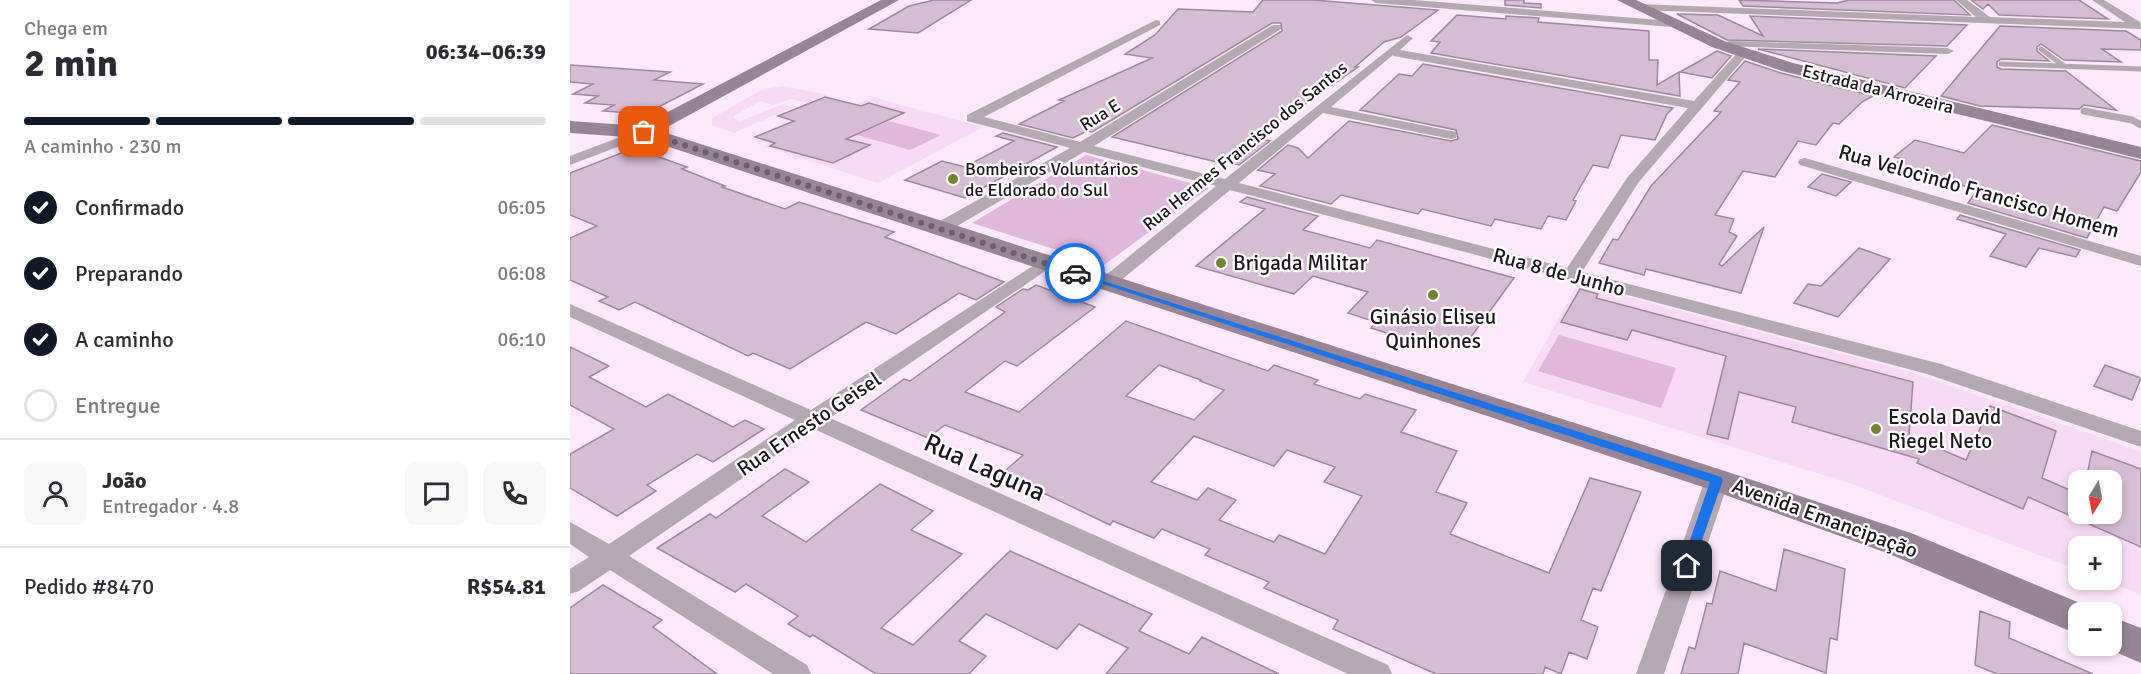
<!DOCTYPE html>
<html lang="pt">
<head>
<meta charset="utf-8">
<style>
  body { margin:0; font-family:Signika,sans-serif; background:#f7f7f7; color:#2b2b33; height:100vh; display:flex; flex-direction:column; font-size:22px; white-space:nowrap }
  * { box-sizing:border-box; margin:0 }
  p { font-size:20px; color:#7c7c81 }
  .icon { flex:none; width:33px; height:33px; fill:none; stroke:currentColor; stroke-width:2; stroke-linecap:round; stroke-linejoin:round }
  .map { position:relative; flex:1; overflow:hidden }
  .side { display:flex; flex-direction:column; background:#fff; width:570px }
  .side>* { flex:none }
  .needle { width:39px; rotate:190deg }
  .controls { position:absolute; left:1498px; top:470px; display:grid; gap:12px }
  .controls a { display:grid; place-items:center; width:54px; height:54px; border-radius:12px; background:#fff; box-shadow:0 3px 9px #0003; font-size:30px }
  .pin { position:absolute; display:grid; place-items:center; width:51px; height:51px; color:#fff; margin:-26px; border-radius:12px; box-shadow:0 3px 9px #0006 }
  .courier { position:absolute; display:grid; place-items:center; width:60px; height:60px; margin:-30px; border:4px solid #1a73e8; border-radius:50%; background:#fff; color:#222; box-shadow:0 2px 8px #0007 }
  .summary em { font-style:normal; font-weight:700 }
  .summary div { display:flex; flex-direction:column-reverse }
  .summary { display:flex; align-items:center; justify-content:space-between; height:102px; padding:0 24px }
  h1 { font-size:39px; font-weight:700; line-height:45px }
  .bar { display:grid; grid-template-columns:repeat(4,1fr); gap:9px 6px; align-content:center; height:72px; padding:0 24px }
  .bar i { height:8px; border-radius:4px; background:#e1e1e2 }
  .bar .on { background:#111827 }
  .bar p { grid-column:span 4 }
  .line { display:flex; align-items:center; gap:15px; padding:0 24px; border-top:2px solid #e1e1e2 }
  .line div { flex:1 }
  .round { display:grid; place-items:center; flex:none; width:63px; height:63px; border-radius:12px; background:#f7f7f7 }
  ol { padding:0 24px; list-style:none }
  li { display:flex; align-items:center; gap:18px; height:66px }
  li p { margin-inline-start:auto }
  li .icon { padding:6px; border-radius:50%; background:#111827; color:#fff; stroke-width:4 }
  li:last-child { color:#7c7c81 }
  li i { width:33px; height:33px; border:3px solid #e1e1e2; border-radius:50% }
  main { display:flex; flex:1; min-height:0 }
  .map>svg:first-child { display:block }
  .built { fill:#fad9f7; fill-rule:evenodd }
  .green { fill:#e0b7dd }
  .building { fill:#d7bdd4; stroke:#a0879d; stroke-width:1.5; fill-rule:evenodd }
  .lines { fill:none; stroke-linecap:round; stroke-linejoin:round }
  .lane-far1 { stroke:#b4a8b2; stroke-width:5 }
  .lane { stroke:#b4a8b2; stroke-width:7 }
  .street { fill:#b4a8b2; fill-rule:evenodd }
  .secondary { fill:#968594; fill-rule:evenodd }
  .route { fill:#1a73e8 }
  .done { stroke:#6c5f6c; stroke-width:6; stroke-dasharray:0 10.8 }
  .poi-dot { fill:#748332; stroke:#fff; stroke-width:2 }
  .labels { text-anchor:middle; stroke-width:4.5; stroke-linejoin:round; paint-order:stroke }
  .far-street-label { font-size:18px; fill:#1e151e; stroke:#fff }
  .far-poi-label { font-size:18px; fill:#1e151e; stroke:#fff; text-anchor:start }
  .street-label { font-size:21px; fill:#1e151e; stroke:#fff }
  .poi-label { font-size:21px; fill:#1e151e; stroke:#fff; text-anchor:start }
  .near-street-label { font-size:26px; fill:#1e151e; stroke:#fff }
</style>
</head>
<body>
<main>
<section class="side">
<div class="summary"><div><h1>2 min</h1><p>Chega em</p></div><em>06:34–06:39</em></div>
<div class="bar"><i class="on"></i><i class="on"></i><i class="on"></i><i></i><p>A caminho · 230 m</p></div>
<ol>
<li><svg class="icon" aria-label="check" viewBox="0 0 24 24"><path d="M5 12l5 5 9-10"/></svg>Confirmado<p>06:05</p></li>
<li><svg class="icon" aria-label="check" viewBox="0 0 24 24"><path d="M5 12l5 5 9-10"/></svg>Preparando<p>06:08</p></li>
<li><svg class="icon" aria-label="check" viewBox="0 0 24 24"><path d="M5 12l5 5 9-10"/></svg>A caminho<p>06:10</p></li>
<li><i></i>Entregue</li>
</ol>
<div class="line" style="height:108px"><a class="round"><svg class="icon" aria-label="person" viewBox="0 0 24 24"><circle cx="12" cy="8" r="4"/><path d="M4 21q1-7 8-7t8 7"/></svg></a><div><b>João</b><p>Entregador · 4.8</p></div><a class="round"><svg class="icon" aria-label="chat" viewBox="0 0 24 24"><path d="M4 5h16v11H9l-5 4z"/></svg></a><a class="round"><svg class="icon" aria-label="phone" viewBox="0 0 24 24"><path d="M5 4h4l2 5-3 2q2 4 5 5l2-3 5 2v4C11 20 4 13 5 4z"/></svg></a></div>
<div class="line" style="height:78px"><div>Pedido #8470</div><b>R$54.81</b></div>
</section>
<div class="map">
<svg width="1571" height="674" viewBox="0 0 1571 674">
  <rect width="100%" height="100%" fill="#fee8fc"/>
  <path class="built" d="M213,86L258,95L237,103L221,99L203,105L190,101L164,116L165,119L171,121L213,104L223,107L164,133L142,125V118L177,98L193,89Z
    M302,97L413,127L308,183L193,146Z
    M1008,284L1337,371L1571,451V595L1532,579H1542V546H1509V570L1276,482L953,382ZM1509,480H1542V513H1509Z"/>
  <path class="green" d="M319,121L371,135L340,150L287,135Z
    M516,155L639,188L534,265L402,223Z
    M989,335L1106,368L1091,408L968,371Z"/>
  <path class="building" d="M364,0H401L348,33L299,29L339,6Z
    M693,0H743L868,10L831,37L814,42L785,67H788L687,138L700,141L669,165L658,162L655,164L542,137L712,31L711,23H702L522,132L517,131L503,138L449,124L494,101L489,100L582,58L555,54L585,35L608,9L683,12Z
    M935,0H954V3L971,4V8L935,5Z
    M1169,0L1267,3L1279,0H1384L1400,15L1173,6Z
    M1401,0H1509L1538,19L1429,15L1418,4L1413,9Z
    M1107,14L1148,15L1193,36L1180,16L1397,25L1377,46L1157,40Z
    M887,15L936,19V16L969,18L968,22L1079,31V60H1088L1087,85L1109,72L1110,96L861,53L870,42L861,41Z
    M1430,26L1556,31L1571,40V50L1532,49L1551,62L1494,60L1471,44L1467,47V51L1479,61L1431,59L1427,62V67L1431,69L1496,71L1546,110L1514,105L1509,109L1410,106L1371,96Z
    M1188,49L1366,56L1335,88Z
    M1147,51L1161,56L1142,78L1110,72Z
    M1175,61L1211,73L1303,96L1292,102L1269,124L1263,123L1246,145L1228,141L1205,177L1173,171L1145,215L1164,219L1159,232L1167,236L1149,264L1152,266L1194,227L1171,293L1076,269L1074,275L1029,263L1043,239L1048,240L1081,186L1151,112L1144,111L1170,82L1158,80Z
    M853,64L1103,108L1097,114L1085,140L1051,135L1038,168L1023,165L1003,200L1006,201L996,220L978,216L971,229L925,219L921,226L852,209L848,214L771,195L761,204L690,186L705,174L688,170L718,145L728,148L738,158L779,121L881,141L888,139L886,130L790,110L829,74L842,76Z
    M0,65L100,72L84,80L133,84L75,114L33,111L44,105L15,103L28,96L3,94L23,84L0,82Z
    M255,97L291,106L299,103L334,113L276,139L300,145L263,163L200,146L205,143L185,137L224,121L208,116Z
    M1422,125L1571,161V172L1547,211L1534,207L1517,238L1398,203L1407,190L1325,164L1332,159L1324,157L1345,140L1394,153Z
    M433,133L487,147L395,198L335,180L372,161L395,167L444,141L426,136Z
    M64,148L117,167L112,169L155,186L152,187L215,209L229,202L324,232L315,237L434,282L406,300L389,293L326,334L296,322L220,369L183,353L178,356L65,302L49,310L29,301L38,297L0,280V238L27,226L0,215V173Z
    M1252,174L1281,182L1266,196L1238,187Z
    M677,197L748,216L733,230L800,248L807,240L944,278L893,348L872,341L866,348L801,328L806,322L778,313L798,292L743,276L724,294L626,266L695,209L670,202Z
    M1390,215L1510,250L1506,257L1469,248L1456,267L1420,256L1436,234L1387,219Z
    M1289,248L1320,259L1268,317L1224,303L1238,284L1251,286Z
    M466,285L525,307L447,366L435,361L395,392L449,412L556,321L698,371L704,365L748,380L744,384L790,399L795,394L846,410L831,432L887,451L866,492L897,503L880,534L979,573L1020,478L1071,492L1031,591L1023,588L1011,620L1028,627L1017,659L999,652L991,674L975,667L973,674H866L763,629L768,620L694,588L699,582L635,555L640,549L592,529L584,538L543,521L540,525L463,488L460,491L428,477L453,455L375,425L358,438L291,410L334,379L340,381L435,312L426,307L453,289L458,290ZM589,365L631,380L630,381L654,390L624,420L556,396ZM624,436L704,466L717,450L765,467L754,482L792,496L755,554L709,535L704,542L649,520L666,500L638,488L627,500L581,482Z
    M1010,289L1028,294L1026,298L1343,382L1339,436L1396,460L1420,406L1486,431L1472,478L1509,494V513H1542V480H1516L1522,451L1571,469V547L1458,497L1453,509L1347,463L1349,459L1222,422L1226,407L1169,392L1158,439L1137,434L1156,356L1062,330L1057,340L991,322Z
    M0,347L39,366L19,377L76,407L98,394L163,427L175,420L194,429L143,462L127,454L77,485L86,491L47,516L0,488V454L44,429L0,405Z
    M1535,365L1571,378L1562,400L1524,386Z
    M215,469L239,482L192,516L236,542L310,484L363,511L341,530L392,554L311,628L343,645L440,551L582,614L569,631L619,654L632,637L709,674H536L558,648L509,624L487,649L416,614L389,641L416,656L399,674H306L243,635L240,637L218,624L228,616L176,584L165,592L87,548L140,514L146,518Z
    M1214,549L1275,569L1267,640L1260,638L1256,673L1174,643L1168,674H1111L1119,647L1125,649L1137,603L1142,604L1150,571L1206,591Z
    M33,585L92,620L83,627L147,674H0V608Z
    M1410,611L1440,622L1439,638L1523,674H1427L1405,665Z"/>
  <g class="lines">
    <path class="lane-far1" d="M1471,49L1494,66
      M1431,64L1571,69"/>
    <path class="lane" d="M1514,111L1562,120L1571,125"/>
    <path class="street" d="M801,0H844L1102,21L1107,24L1102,27L806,3Z
      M1386,0H1397L1420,17L1555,22L1522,0H1534L1570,22L1571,29L1069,10L1064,7L1069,4L1406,17Z
      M586,20L590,21V25L414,117L510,142L703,25H711V29L524,146L655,179L837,35L843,38L830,50L1124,101L1169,51H1177V55L1068,183L1012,272L1371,364L1571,431V447L1357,374L660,190L543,287H531L528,283L531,279L646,186L514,152L375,233H363L361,229L363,225L500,148L397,121V115ZM823,55V56L1118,108L1057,178L997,268L669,183L753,113L881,139L886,138V132L761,107Z
      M1159,41L1378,48L1384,51L1378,54L1155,46L1153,44Z
      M74,128L81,132L79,135L0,165V156Z
      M1235,158L1571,256V266L1230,165L1228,162L1230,159Z
      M475,258L484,263L481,267L260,418L818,665L822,674H778L244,429L59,556L237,665L241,674H203L40,570L9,591L0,594V569L19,557L0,544V522L39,544L225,420L0,317V304L241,410Z
      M1147,472L1155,474L1159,480L1094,674H1066L1135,480L1139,474Z"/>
    <path class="secondary" d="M311,0H329L90,131L1158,472L1341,533L1522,608L1524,612H1509V635L1317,553L1136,488L72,138L0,133V121L71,126Z
      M1047,0H1066L1154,41L1223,63L1571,147V159L1212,71L1142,47Z
      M1542,617L1571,628V663L1529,645H1542Z"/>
  </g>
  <path class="route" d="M502,271L1151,477L1153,480L1123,566L1117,571L1111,566L1140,482L502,274Z"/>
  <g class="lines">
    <path class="done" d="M74,132L505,273"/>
  </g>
  <g class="poi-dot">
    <circle cx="383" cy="179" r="6"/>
    <circle cx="651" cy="263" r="6"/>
    <circle cx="863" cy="295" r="6"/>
    <circle cx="1306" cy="429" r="6"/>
  </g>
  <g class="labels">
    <g class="far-street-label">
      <text transform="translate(1308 89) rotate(14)" y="6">Estrada da Arrozeira</text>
      <text transform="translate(530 115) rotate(-32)" y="6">Rua E</text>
      <text transform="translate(675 146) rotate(-39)" y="6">Rua Hermes Francisco dos Santos</text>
    </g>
    <g class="far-poi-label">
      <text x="395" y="175">Bombeiros Voluntários<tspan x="395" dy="21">de Eldorado do Sul</tspan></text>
    </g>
    <g class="street-label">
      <text transform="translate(1409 191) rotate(16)" y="7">Rua Velocindo Francisco Homem</text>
      <text transform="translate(989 272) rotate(15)" y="7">Rua 8 de Junho</text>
      <text transform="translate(239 424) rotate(-34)" y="7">Rua Ernesto Geisel</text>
      <text transform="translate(1255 518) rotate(20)" y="7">Avenida Emancipação</text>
    </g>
    <g class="poi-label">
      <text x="663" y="270">Brigada Militar</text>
      <text x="863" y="324" text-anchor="middle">Ginásio Eliseu<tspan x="863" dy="24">Quinhones</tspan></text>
      <text x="1318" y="424">Escola David<tspan x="1318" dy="24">Riegel Neto</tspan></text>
    </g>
    <g class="near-street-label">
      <text transform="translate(415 467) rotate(24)" y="9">Rua Laguna</text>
    </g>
  </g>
</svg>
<div class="controls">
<a><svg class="needle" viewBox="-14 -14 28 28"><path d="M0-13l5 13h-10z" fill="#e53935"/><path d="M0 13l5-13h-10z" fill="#7c7c81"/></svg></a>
<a>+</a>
<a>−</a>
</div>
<div class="pin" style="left:74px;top:132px;background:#ea580c"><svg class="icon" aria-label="bag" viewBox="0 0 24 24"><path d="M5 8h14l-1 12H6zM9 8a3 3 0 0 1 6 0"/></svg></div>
<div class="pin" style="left:1117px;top:566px;background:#1f2937"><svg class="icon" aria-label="home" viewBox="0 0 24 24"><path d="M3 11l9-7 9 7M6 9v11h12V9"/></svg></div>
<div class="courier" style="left:505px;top:273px"><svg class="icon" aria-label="car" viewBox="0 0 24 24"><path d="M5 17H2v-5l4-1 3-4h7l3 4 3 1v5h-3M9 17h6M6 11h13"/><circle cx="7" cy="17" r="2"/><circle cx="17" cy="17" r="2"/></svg></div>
</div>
</main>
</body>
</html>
